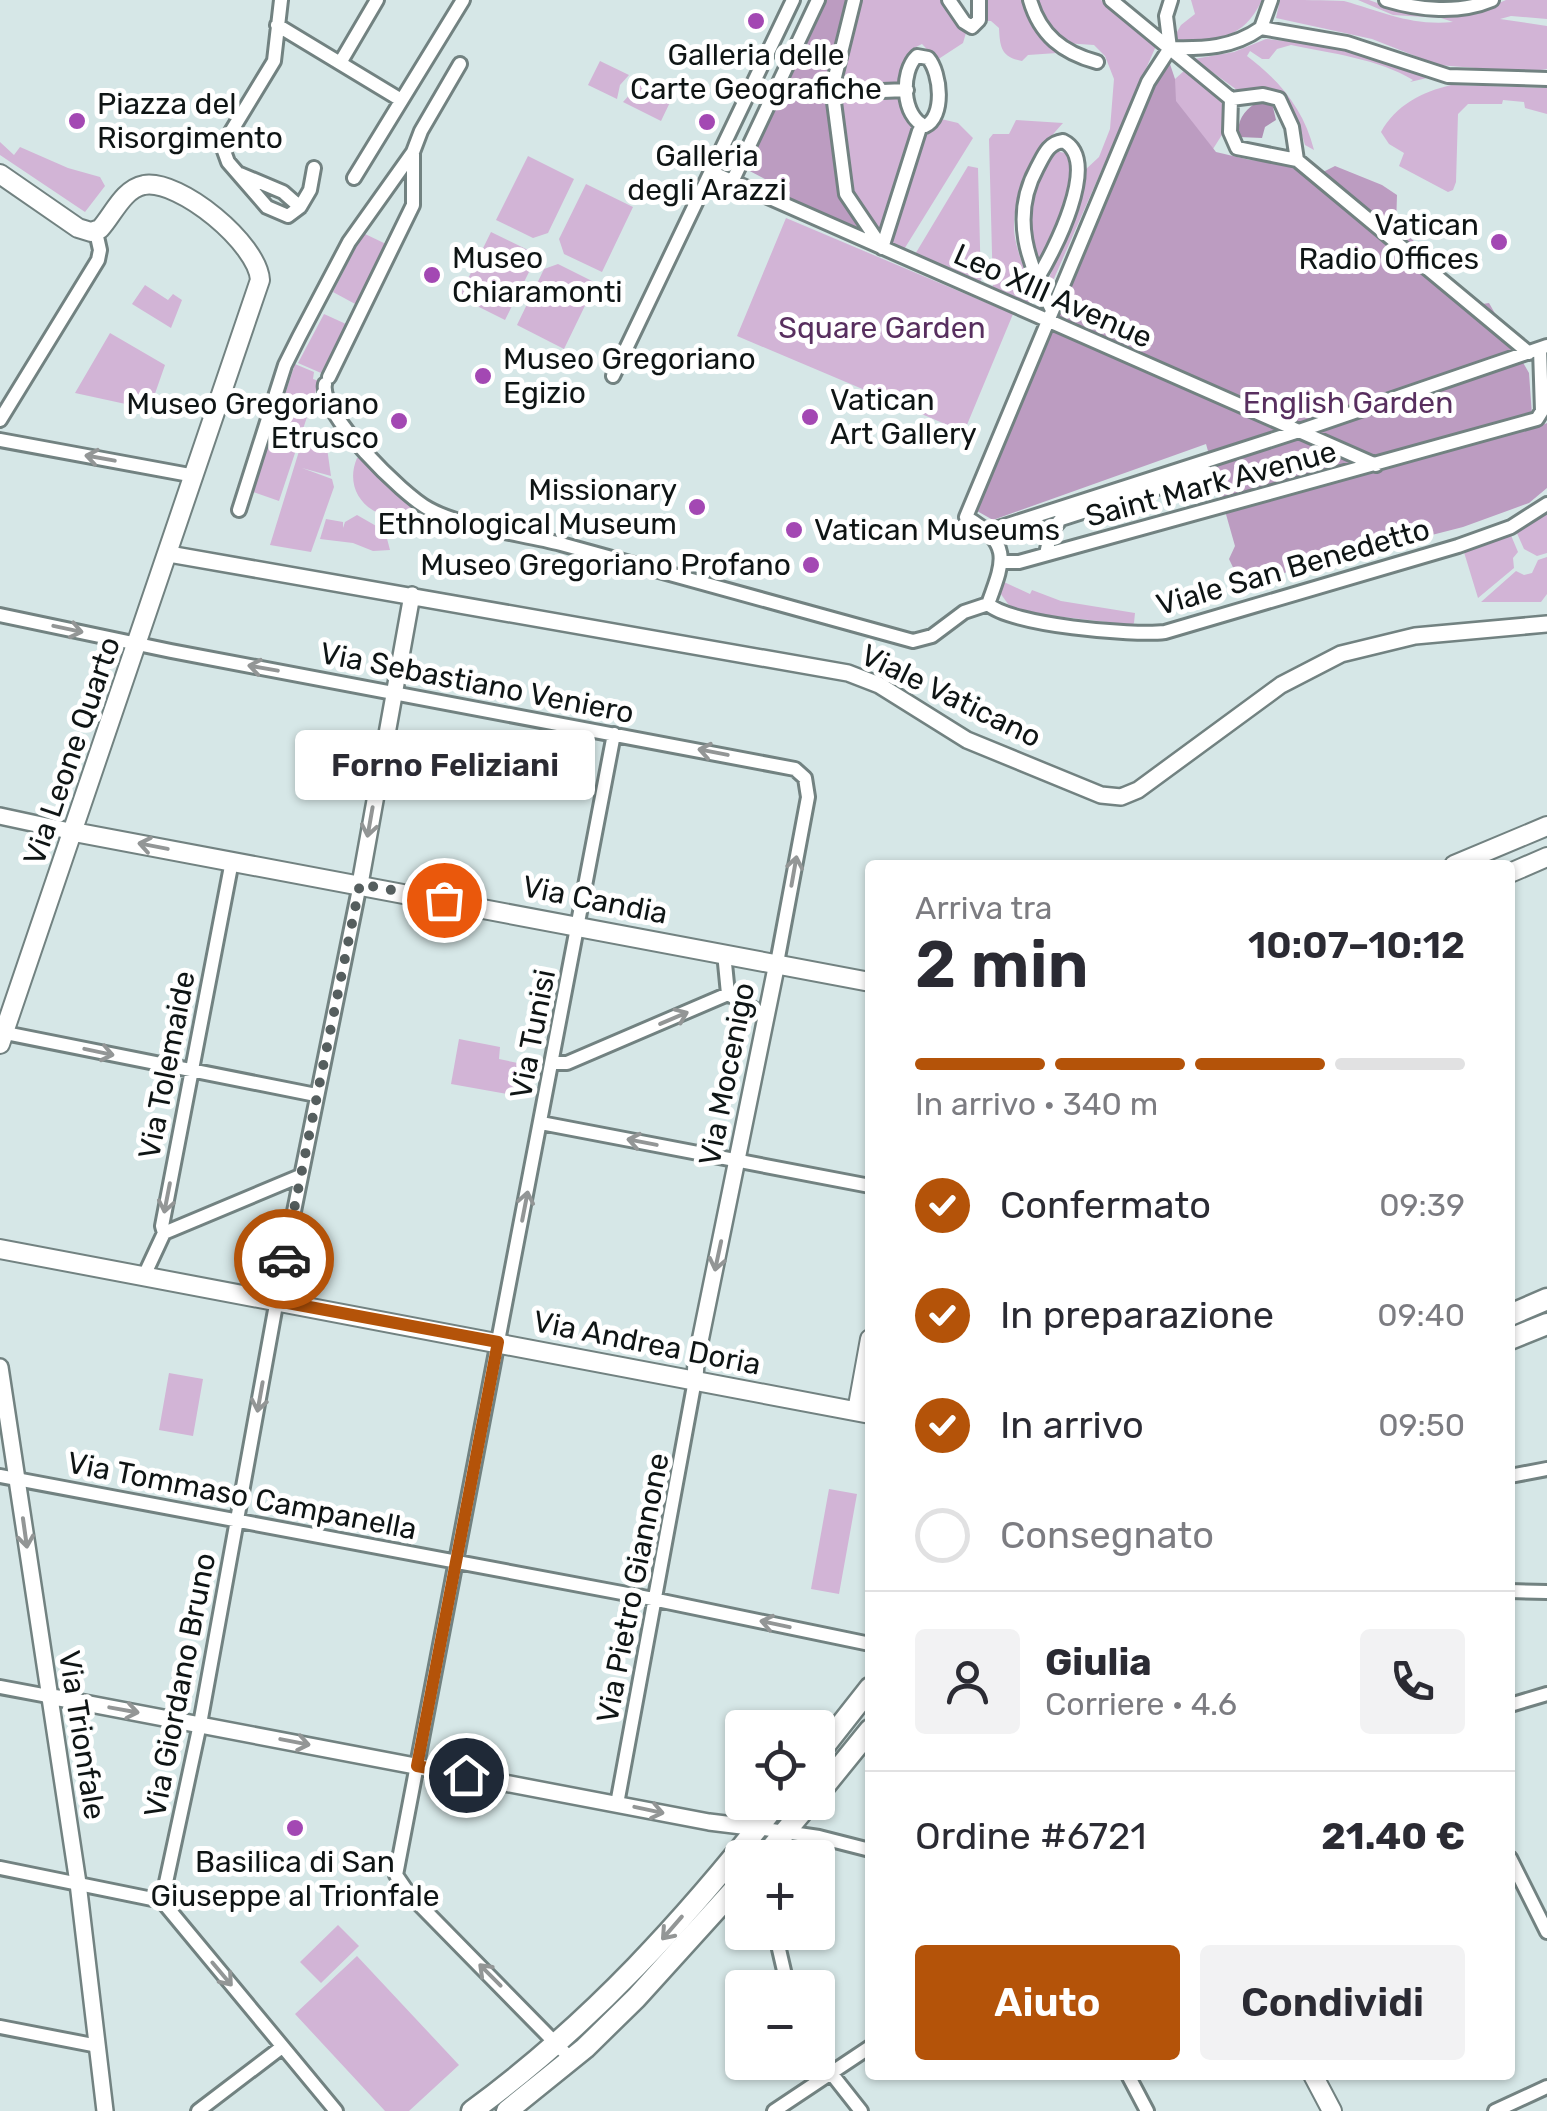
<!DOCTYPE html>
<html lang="it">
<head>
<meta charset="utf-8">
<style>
  body { margin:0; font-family:Rubik,sans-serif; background:#f2f2f3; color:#2b2b33; height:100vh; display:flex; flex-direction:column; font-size:38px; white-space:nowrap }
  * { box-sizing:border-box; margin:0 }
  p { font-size:32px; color:#7c7c81 }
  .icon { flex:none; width:55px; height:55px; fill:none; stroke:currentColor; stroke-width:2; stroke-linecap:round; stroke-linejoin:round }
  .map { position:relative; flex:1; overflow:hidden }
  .details { position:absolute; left:865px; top:860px; width:650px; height:1220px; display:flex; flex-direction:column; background:#fff; border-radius:10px; box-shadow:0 2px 8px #0004 }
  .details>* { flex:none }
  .tools { position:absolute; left:725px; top:1710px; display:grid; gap:20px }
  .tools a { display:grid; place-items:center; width:110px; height:110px; border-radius:10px; background:#fff; box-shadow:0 2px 8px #0004; font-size:50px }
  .pin { position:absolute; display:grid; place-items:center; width:85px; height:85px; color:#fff; margin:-42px; border:5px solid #fff; border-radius:50%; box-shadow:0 2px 10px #0007 }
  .courier { position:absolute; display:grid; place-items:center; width:100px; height:100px; margin:-50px; border:8px solid #b45309; border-radius:50%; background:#fff; color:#222; box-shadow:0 2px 12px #0007 }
  .bubble { position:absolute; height:70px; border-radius:10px; background:#fff; box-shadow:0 2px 8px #0004; font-size:32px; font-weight:600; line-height:70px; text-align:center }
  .overview em { font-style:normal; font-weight:600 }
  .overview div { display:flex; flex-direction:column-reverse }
  .overview { display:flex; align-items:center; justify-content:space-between; height:170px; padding:0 50px }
  h1 { font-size:65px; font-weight:600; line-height:75px }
  .bar { display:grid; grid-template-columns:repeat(4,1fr); gap:15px 10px; align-content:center; height:120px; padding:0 50px }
  .bar i { height:12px; border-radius:8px; background:#e1e1e2 }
  .bar .on { background:#b45309 }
  .bar p { grid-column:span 4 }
  .line { display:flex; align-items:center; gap:25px; padding:0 50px; border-top:2px solid #e1e1e2 }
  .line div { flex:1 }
  .round { display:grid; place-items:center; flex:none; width:105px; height:105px; border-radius:10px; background:#f2f2f3 }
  ol { padding:0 50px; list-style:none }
  li { display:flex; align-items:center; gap:30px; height:110px }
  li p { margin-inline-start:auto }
  li .icon { padding:10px; border-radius:50%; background:#b45309; color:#fff; stroke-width:4 }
  li:last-child { color:#7c7c81 }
  li i { width:55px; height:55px; border:5px solid #e1e1e2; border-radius:50% }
  .action { display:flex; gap:20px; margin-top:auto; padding:20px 50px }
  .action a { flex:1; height:115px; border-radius:10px; background:#b45309; color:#fff; font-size:40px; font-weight:600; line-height:115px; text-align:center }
  .action a+a { background:#f2f2f3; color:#2b2b33 }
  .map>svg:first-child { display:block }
  .green { fill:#d2b4d6 }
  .forest { fill:#bc9cc1 }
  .water { fill:#ae8fb3 }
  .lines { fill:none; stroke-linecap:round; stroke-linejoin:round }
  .minor-casing { stroke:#728281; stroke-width:18 }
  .tertiary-casing { stroke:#728281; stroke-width:20 }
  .secondary-casing { stroke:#728281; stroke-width:22 }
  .primary-casing { stroke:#728281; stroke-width:25 }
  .minor { stroke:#fff; stroke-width:12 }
  .tertiary { stroke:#fff; stroke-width:15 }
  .secondary { stroke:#fff; stroke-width:18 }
  .primary { stroke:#fff; stroke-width:20 }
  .oneway { stroke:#939696 }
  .done { stroke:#555e5e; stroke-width:10; stroke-dasharray:0 18 }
  .route { stroke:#b45309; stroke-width:12 }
  .poi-dot { fill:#a348b3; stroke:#fff; stroke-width:4 }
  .labels { text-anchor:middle; stroke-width:10; stroke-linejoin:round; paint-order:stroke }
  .poi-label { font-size:30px; fill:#0f1515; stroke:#fff; text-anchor:start }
  .street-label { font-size:30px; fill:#0f1515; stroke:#fff }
  .park-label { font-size:30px; fill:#582f5f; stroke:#fff }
</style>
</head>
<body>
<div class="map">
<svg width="1547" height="2111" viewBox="0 0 1547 2111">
  <rect width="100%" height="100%" fill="#d6e7e7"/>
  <path class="green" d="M861,0H942L966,33L963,43L937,60L922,44L912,49L914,54L902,84H841Z
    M982,0H1024L1037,33L1057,53L1028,55L1022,61C1001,57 1000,47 999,28L991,21H983Z
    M1038,0H1101L1156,46L1049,290L1046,286L1079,202L1084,171L1099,157L1110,129L1114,79L1105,56L1094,45L1064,43C1051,30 1042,18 1038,0Z
    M1191,0H1262C1242,41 1220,37 1179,44L1173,39L1181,25L1195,14Z
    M1280,0C1300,0 1325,0 1344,1C1383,12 1411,26 1453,22L1441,18L1393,15L1358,0H1369L1399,11L1438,15L1480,11L1506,0H1547V19L1511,16L1500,19L1547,26V69L1527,72L1438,65L1372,39L1276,18Z
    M1266,39L1330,45L1424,74L1427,78L1410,82L1413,80C1379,59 1330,53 1291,45L1277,49L1269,59H1262L1250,51L1247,56C1280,81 1304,110 1314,150L1305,145L1296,116L1276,91L1237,90L1194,59L1234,52Z
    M600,61L629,75L620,85L617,99L588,85Z
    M1185,70L1224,105L1225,130L1213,149L1175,101V79Z
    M635,78L673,96L661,121L623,102L632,92Z
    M1451,85L1547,88V114L1525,108L1524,102L1503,100L1502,104H1468L1458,114L1456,182L1453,190L1448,192L1399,166L1404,153L1389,144L1381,132C1396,105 1422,92 1451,85Z
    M903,95L915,124L884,228L881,231L854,195L851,185L841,104L842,99Z
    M937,118L958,123L973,138L903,251L893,244L891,239L925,130Z
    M1016,120L1063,123C1036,152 1013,187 1014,229C1015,249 1026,271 1031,290L1032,299L1027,305L993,291L989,139L993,134H1009Z
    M0,142L14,155L20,147L68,168L100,177L105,186L85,212L0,155Z
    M1057,151L1068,154C1081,189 1056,228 1042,260H1039C1023,226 1026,176 1057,151Z
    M528,156L574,179L548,233L533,238L496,220Z
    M968,166L978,168L981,285L914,256Z
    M586,184L633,207L602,272L564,254L559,239Z
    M786,218L1013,314L964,432L737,336Z
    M491,232L528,250L533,264L505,320L459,297Z
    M363,233L386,244L357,305L333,292Z
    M558,264L596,283L564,349L517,325L544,269Z
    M145,285L168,300L173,294L182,300L171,328L132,304Z
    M324,314L346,324L321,373L298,363Z
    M110,333L165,365L151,405L144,408L75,393Z
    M295,364L314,372L313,379L319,381L279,501L253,492Z
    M304,435L326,441L331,476L302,468L332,479L334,487L311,552L270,545Z
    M362,457L415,506L414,511L386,516C359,508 346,484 357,458Z
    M1547,513V553L1537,556L1524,549L1516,531Z
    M357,515L385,531L390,550L373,551L353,543L320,539L326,519L343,522V528L345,522Z
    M1510,533L1518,552L1513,558L1514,568L1478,598L1463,549Z
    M1547,557V594L1541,602H1481L1516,571L1524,575L1532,573L1538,560Z
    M1004,582L1030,594L1032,590L1061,601L1135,613L1134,623L1132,625L1020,612L1008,604L998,590Z
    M459,1039L500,1047L499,1059L537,1067L530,1098L451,1084Z
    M169,1373L203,1379L193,1436L159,1430Z
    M829,1489L857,1494L839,1594L811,1589Z
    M338,1925L359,1946L321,1983L300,1962Z
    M357,1956L459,2065L409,2111H385L295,2014Z"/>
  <path class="forest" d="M822,0H847L827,96L839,188L845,206L864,231L862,233L788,200L790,192L744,168Z
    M1170,64L1175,79L1176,101L1216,152L1250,160L1308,163L1323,172L1335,166L1382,185L1397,195L1396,227L1419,245L1427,275L1476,305L1489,303L1529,373L1533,429L1547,423V488L1529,503L1463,527L1241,584L1229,559L1235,546L1206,444L993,520L977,511L1152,86L1164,66Z"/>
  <path class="water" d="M1259,101L1272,103L1276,120L1265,127L1262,138L1239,137C1236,120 1245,109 1259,101Z"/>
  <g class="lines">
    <defs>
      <path id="minor" d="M854,0L834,81V102L846,194L881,246
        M949,0L964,22L972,27L979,20V0
        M1030,0C1040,35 1063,53 1097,62
        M1111,0L1231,99
        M1271,0L1261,28L1347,43L1448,76L1547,79
        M1386,0C1419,10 1459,14 1492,0
        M277,25L401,100
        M1170,48C1203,49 1233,48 1261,28
        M1170,48L1166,16L1171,0
        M917,56L928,58C941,73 945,117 925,126C902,117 900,72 917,56Z
        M340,63L377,0
        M833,93L907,90
        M1231,99L1263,95L1279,99L1292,127L1297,160
        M1231,99L1230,132L1237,148L1297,160
        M1297,160L1529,353
        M711,172L1376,465
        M240,174L283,192L300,207L288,216L267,207L228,162L224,151L226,140L274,61L281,0
        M354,178L463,0
        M732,182L818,0
        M300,207L310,190L314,168
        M882,248L919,131
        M1037,279C1053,253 1102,160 1063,141C1048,143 1044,155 1037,168C1010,217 1028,264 1052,310
        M613,376L793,0
        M329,377L413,205V152
        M325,384C319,413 403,495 429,509C461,527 523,534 561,544C678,576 795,609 913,641L932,636L964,612L988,604
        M0,420L98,260L100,250L96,232
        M0,440L195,476
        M239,510L285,365L299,337L349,242L413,152L421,131L460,64
        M989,531L1299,431L1547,346
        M1046,554L1051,531L1061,519L1207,472
        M1002,562H1019L1537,419L1542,411L1540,349
        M988,604C1005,558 1011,544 966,517L1148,82L1170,48
        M988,604C1011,625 1132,636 1165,632L1458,546L1511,527L1547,504
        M0,615L171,651L795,769L805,778L808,797L777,963
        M724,953L728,994
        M728,994L766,1016
        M0,1032L316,1095
        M554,1063H567L728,994
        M541,1123L870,1186
        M164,1233L300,1176
        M144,1276L164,1233L162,1226L232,861
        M0,1476L638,1596L870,1644
        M1510,1476L1547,1469
        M1510,1591L1547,1592
        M0,1687L48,1696
        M1510,1705L1547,1694
        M617,1804L695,1380
        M758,1828L819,1837L870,1850
        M802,1858L819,1837
        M1510,1858L1547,1932
        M0,1868L162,1901
        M162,1901L200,1724L283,1266L360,884
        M162,1901L336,2111
        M775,1932L788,1988
        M0,2027L98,2046
        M818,2049L831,2073L861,2111
        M572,2060L409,1894L396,1875L614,734
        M1128,2075L1147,2111
        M198,2111L282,2047
        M774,2111L870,2047
        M1495,2111L1547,2087"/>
      <path id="tertiary" d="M169,554L848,673L879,685L967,740L1101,795L1121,797L1138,790L1281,685L1341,654L1415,636L1547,624
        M0,816L74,832
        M360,884L412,595
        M0,1367L78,1883L105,2111
        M695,1380L696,1361L777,963
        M48,1696L709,1822L758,1828"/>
      <path id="secondary" d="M0,174L78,228L91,232L100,229C113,215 123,189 144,185C180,179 258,244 260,280L0,1044
        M74,832L870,982
        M1454,865L1547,826
        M1510,873L1547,857
        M0,1249L870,1414
        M857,1411L870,1339
        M1313,2075L1332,2111"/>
      <path id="primary" d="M1510,1315L1547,1299
        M1510,1339L1547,1324
        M818,1754L870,1688
        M818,1794L870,1730
        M763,1858L810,1802
        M472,2111C591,2024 687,1918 778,1802
        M507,2111L585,2048L636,1998L742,1881"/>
    </defs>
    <use href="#minor" class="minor-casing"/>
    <use href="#tertiary" class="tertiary-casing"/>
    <use href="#secondary" class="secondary-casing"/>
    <use href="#primary" class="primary-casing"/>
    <use href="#minor" class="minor"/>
    <use href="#tertiary" class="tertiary"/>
    <use href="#secondary" class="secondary"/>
    <use href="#primary" class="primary"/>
  </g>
  <defs><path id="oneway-shaft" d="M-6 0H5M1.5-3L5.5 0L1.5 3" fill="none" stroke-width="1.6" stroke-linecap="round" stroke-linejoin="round" transform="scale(2.5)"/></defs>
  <g class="oneway">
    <use href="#oneway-shaft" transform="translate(100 458) rotate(-170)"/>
    <use href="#oneway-shaft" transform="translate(68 629) rotate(12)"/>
    <use href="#oneway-shaft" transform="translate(263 668) rotate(-170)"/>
    <use href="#oneway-shaft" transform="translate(713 752) rotate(-169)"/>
    <use href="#oneway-shaft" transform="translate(370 822) rotate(100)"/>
    <use href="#oneway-shaft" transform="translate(153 846) rotate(-169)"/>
    <use href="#oneway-shaft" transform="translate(794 871) rotate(-80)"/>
    <use href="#oneway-shaft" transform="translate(674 1018) rotate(-23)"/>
    <use href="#oneway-shaft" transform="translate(99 1052) rotate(12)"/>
    <use href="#oneway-shaft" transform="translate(642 1142) rotate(-169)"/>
    <use href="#oneway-shaft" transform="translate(167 1198) rotate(101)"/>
    <use href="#oneway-shaft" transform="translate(525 1206) rotate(-79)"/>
    <use href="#oneway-shaft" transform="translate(718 1256) rotate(102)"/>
    <use href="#oneway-shaft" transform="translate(260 1397) rotate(100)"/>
    <use href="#oneway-shaft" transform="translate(25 1533) rotate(82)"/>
    <use href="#oneway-shaft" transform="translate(775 1624) rotate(-168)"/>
    <use href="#oneway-shaft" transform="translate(124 1710) rotate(10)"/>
    <use href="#oneway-shaft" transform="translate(295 1742) rotate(11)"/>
    <use href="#oneway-shaft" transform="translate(649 1810) rotate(12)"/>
    <use href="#oneway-shaft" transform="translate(672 1928) rotate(131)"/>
    <use href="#oneway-shaft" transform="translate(222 1974) rotate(50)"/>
    <use href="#oneway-shaft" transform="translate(490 1975) rotate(-135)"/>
  </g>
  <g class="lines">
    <path class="done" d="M284,1259L360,884L444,900"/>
    <path class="route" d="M284,1259L277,1301L498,1342L417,1766L466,1775"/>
  </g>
  <g class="poi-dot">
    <circle cx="756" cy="21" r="10"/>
    <circle cx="77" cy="121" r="10"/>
    <circle cx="707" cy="122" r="10"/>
    <circle cx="1499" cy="242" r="10"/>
    <circle cx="432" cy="275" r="10"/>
    <circle cx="483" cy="376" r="10"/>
    <circle cx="810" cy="417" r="10"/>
    <circle cx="399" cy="421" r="10"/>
    <circle cx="697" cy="507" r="10"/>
    <circle cx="794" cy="530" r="10"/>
    <circle cx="811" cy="565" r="10"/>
    <circle cx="295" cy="1828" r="10"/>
  </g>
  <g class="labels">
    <g class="poi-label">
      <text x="756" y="65" text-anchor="middle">Galleria delle<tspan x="756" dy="34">Carte Geografiche</tspan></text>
      <text x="97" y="114">Piazza del<tspan x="97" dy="34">Risorgimento</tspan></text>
      <text x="707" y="166" text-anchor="middle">Galleria<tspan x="707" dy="34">degli Arazzi</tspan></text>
      <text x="1479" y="235" text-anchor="end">Vatican<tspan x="1479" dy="34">Radio Offices</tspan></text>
      <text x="452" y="268">Museo<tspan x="452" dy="34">Chiaramonti</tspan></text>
      <text x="503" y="369">Museo Gregoriano<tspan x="503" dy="34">Egizio</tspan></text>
      <text x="830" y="410">Vatican<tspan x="830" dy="34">Art Gallery</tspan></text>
      <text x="379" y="414" text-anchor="end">Museo Gregoriano<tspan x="379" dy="34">Etrusco</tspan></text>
      <text x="677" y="500" text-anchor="end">Missionary<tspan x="677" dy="34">Ethnological Museum</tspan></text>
      <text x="814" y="540">Vatican Museums</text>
      <text x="791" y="575" text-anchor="end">Museo Gregoriano Profano</text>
      <text x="295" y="1872" text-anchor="middle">Basilica di San<tspan x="295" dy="34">Giuseppe al Trionfale</tspan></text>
    </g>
    <g class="street-label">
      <text transform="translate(1053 296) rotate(24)" y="10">Leo XIII Avenue</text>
      <text transform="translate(1211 484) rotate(-15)" y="10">Saint Mark Avenue</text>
      <text transform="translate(1293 567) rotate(-16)" y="10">Viale San Benedetto</text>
      <text transform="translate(477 683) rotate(11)" y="10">Via Sebastiano Veniero</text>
      <text transform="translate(951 696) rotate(26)" y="10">Viale Vaticano</text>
      <text transform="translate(72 751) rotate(-71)" y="10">Via Leone Quarto</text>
      <text transform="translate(595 900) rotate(11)" y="10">Via Candia</text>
      <text transform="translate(533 1034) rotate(-79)" y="10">Via Tunisi</text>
      <text transform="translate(167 1065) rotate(-79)" y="10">Via Tolemaide</text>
      <text transform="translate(727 1074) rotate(-79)" y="10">Via Mocenigo</text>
      <text transform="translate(647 1343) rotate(11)" y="10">Via Andrea Doria</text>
      <text transform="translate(242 1496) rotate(11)" y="10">Via Tommaso Campanella</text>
      <text transform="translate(633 1588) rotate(-79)" y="10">Via Pietro Giannone</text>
      <text transform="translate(180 1685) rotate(-79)" y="10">Via Giordano Bruno</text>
      <text transform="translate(82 1735) rotate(81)" y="10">Via Trionfale</text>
    </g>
    <g class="park-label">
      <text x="882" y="338">Square Garden</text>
      <text x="1348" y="413">English Garden</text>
    </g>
  </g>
</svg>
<div class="tools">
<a><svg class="icon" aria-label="locate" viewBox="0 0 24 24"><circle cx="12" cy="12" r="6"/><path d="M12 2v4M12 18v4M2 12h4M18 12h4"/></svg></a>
<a>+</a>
<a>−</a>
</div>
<div class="pin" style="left:444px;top:900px;background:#ea580c"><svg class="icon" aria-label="bag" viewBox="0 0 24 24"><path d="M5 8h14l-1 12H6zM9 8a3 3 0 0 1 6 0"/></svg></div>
<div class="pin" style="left:466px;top:1775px;background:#1f2937"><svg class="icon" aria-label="home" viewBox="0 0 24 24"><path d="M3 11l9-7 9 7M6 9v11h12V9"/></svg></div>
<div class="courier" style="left:284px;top:1259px"><svg class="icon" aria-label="car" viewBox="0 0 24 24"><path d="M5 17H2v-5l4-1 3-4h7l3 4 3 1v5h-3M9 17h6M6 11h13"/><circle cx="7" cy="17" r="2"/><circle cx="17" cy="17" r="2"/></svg></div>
<div class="bubble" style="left:295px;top:730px;width:300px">Forno Feliziani</div>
<section class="details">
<div class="overview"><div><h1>2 min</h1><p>Arriva tra</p></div><em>10:07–10:12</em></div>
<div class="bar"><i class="on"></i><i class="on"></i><i class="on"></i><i></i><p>In arrivo · 340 m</p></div>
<ol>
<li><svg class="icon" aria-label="check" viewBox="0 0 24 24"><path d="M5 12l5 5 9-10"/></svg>Confermato<p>09:39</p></li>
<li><svg class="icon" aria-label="check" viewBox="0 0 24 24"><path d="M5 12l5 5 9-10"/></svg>In preparazione<p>09:40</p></li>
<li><svg class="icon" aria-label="check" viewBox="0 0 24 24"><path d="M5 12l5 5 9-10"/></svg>In arrivo<p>09:50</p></li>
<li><i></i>Consegnato</li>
</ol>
<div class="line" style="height:180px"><a class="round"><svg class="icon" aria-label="person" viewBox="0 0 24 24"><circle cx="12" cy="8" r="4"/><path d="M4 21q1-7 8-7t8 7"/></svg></a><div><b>Giulia</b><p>Corriere · 4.6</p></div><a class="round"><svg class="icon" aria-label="phone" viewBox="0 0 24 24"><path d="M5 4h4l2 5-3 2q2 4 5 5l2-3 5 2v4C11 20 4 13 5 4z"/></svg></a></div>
<div class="line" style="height:130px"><div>Ordine #6721</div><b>21.40 €</b></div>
<div class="action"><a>Aiuto</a><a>Condividi</a></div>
</section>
</div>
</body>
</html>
